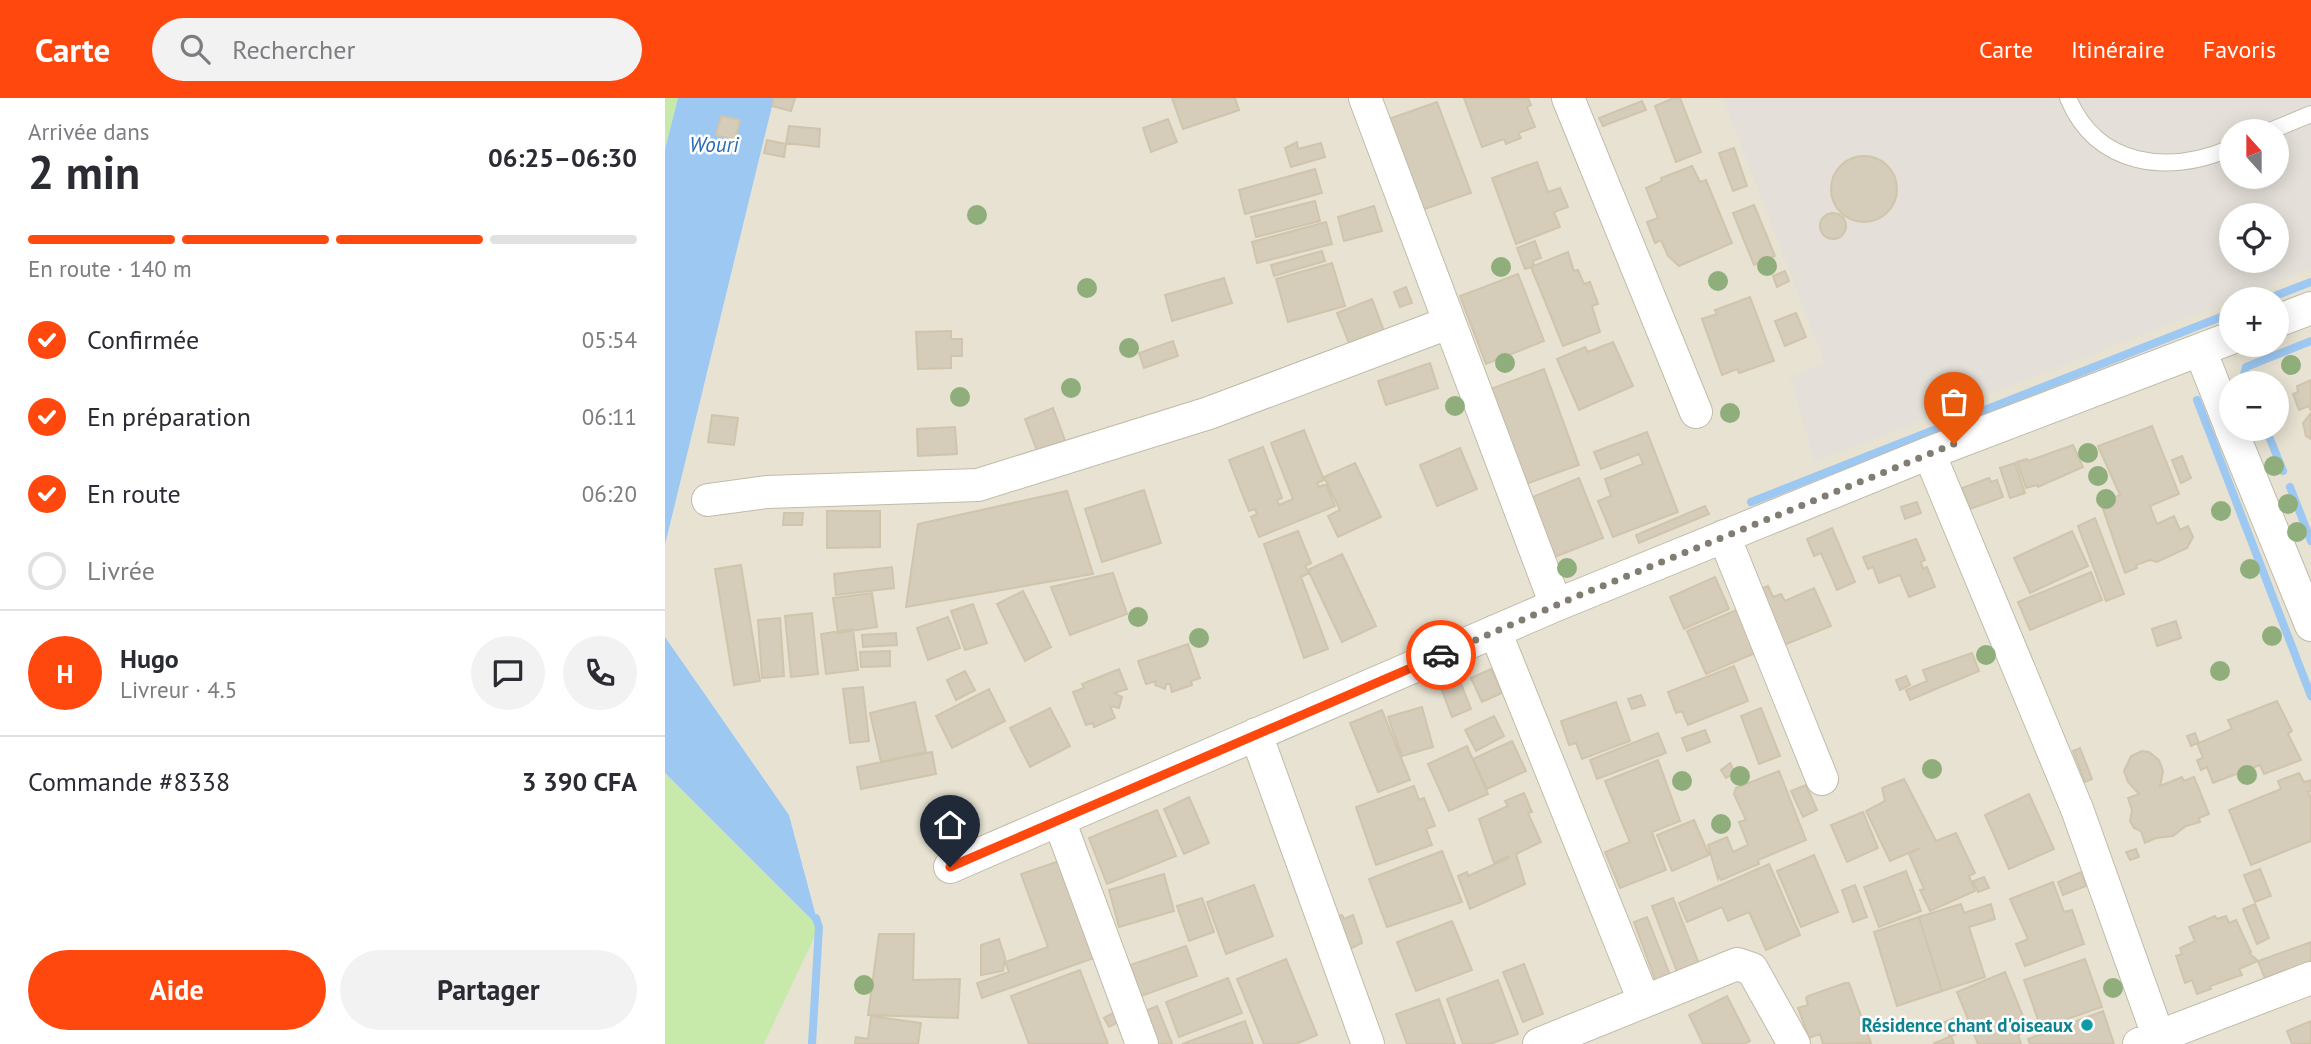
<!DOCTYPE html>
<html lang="fr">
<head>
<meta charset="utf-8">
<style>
  body { margin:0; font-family:"PT Sans",sans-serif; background:#f2f2f3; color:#2b2b33; height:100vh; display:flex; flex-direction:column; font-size:26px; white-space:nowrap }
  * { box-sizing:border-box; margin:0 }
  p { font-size:23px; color:#7c7c81 }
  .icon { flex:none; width:38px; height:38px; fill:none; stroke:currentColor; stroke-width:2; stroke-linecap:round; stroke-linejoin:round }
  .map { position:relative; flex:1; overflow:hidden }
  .side { display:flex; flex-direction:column; background:#fff; width:665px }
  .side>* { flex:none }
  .needle { width:46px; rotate:339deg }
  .buttons { position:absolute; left:1554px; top:21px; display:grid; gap:14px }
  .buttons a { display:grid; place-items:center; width:70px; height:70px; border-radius:50%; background:#fff; box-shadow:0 4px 18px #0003; font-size:35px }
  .pin { position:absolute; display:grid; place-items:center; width:60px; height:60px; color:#fff; margin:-72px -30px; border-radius:50% 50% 50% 0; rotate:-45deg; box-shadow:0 0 7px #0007 }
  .pin .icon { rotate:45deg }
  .courier { position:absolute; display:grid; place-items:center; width:70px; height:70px; margin:-35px; border:5px solid #ff480e; border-radius:50%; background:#fff; color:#222; box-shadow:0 2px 9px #0007 }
  .summary em { font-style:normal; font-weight:700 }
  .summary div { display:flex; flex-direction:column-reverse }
  .summary { display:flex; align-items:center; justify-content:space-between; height:119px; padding:0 28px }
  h1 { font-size:46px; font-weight:700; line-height:52px }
  .bar { display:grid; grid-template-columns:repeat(4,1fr); gap:10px 7px; align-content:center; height:84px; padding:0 28px }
  .bar i { height:9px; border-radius:5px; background:#e1e1e2 }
  .bar .selected { background:#ff480e }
  .bar p { grid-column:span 4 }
  .line { display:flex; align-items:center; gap:18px; padding:0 28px; border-top:2px solid #e1e1e2 }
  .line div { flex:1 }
  .round { display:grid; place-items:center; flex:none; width:74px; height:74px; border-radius:37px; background:#f2f2f3 }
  ol { padding:0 28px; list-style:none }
  li { display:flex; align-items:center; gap:21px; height:77px }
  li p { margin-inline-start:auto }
  li .icon { padding:7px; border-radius:50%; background:#ff480e; color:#fff; stroke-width:4 }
  li:last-child { color:#7c7c81 }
  li i { width:38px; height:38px; border:4px solid #e1e1e2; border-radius:50% }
  .button { display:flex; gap:14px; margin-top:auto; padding:14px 28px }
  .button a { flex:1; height:80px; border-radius:42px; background:#ff480e; color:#fff; font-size:28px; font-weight:700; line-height:80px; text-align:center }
  .button a+a { background:#f2f2f3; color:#2b2b33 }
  header { display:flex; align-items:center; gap:42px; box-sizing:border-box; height:98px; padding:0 35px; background:#ff480e; color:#fff }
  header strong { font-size:33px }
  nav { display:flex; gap:38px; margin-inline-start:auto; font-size:24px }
  .search { width:490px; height:63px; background:#f2f2f3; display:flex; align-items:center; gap:18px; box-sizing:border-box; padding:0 24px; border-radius:38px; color:#7c7c81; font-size:26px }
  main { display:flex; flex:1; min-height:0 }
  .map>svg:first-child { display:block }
  .residential { fill:#e7e2d2; fill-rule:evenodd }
  .industrial { fill:#e4e0d9; fill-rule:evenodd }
  .green { fill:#c7e9aa }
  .water { fill:#9dc8f2 }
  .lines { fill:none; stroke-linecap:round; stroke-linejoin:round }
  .stream { stroke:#9dc8f2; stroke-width:8 }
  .building { fill:#d5ccb9; stroke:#d0c5ac; stroke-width:2 }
  .service-casing { stroke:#c1bba9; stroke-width:18 }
  .minor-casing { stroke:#c1bba9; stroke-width:34 }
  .service { stroke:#fff; stroke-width:16 }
  .minor { stroke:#fff; stroke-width:32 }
  .tree { fill:#8fae7b }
  .done { stroke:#827d72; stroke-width:7; stroke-dasharray:0 12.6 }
  .route { stroke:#ff480e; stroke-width:9 }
  .culture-dot { fill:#0f9aa8; stroke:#fff; stroke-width:2.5 }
  .labels { text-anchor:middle; stroke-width:5; stroke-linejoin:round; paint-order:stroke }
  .culture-label { font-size:19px; font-weight:bold; fill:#0d838f; stroke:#fff; text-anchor:end }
  .water-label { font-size:21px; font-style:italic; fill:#296db4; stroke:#fff }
</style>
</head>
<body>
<header>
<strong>Carte</strong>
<div class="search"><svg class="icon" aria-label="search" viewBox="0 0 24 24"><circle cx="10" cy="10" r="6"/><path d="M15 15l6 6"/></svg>Rechercher</div>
<nav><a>Carte</a><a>Itinéraire</a><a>Favoris</a></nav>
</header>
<main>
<section class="side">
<div class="summary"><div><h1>2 min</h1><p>Arrivée dans</p></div><em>06:25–06:30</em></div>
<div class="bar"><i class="selected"></i><i class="selected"></i><i class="selected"></i><i></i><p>En route · 140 m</p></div>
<ol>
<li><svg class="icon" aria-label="check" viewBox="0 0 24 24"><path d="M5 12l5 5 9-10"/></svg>Confirmée<p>05:54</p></li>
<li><svg class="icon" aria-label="check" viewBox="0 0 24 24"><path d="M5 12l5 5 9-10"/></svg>En préparation<p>06:11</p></li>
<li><svg class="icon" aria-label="check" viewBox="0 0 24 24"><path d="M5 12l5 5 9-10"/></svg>En route<p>06:20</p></li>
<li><i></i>Livrée</li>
</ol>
<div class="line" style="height:126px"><b class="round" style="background:#ff480e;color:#fff">H</b><div><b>Hugo</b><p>Livreur · 4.5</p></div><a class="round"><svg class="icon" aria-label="chat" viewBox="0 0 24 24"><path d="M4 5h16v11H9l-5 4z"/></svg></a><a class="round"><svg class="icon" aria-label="phone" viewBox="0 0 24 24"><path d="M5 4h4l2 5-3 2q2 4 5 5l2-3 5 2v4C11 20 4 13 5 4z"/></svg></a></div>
<div class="line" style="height:91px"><div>Commande #8338</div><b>3 390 CFA</b></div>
<div class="button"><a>Aide</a><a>Partager</a></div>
</section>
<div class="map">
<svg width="1646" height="946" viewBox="0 0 1646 946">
  <rect width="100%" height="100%" fill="#f3efe4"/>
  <path class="residential" d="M109,0H1646V946H99L154,828L124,717L0,539V447ZM1566,33H1612V79H1566ZM1566,117H1612V163H1566ZM1566,201H1612V247H1566ZM1566,285H1612V331H1566Z"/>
  <path class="industrial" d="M1058,0H1646V171L1150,364L1125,279L1160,265ZM1566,33H1612V79H1566ZM1566,117H1612V163H1566Z"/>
  <path class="green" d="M0,0H13L0,51Z
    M0,675L154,829L99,946H0Z"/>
  <path class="water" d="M13,0H109L0,447V51Z
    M0,539L124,717L154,829L0,675Z"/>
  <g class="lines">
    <path class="stream" d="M1602,201L1646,184
      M1583,285L1579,276L1581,269L1646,243
      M1532,302L1646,598
      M1601,331L1618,373
      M1625,389L1646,443
      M1086,404L1566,215
      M147,946L154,829L151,820"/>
  </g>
  <path class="building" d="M109,0H130L126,13L107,8Z
    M507,0H570L574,12L518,31Z
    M799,0H863L866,7L862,9L870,29L853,35L856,40L841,46L839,41L817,49Z
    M1009,0H1015L1036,54L1011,64L990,8Z
    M977,3L981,12L938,28L934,20Z
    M772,4L806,95L748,115L715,24Z
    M56,18L75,22L70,42L51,37Z
    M503,21L512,44L486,54L478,30Z
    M124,28L155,31L154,49L121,45Z
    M102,42L121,46L119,59L99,55Z
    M632,44L633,51L656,45L660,59L626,69L620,50Z
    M1069,50L1082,88L1068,93L1054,55Z
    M1166 91a33 33 0 1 1 66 0a33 33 0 1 1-66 0Z
    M872,64L883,94L895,90L903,109L889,114L895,129L851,146L827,80Z
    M1027,68L1035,84L1041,82L1067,145L1014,168L1003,158L996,142L990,145L982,124L993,120L981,90L997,83L996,80Z
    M650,71L657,95L580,116L574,92Z
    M650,103L655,123L591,139L586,119Z
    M1089,107L1110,158L1089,167L1068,115Z
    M709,108L717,133L679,143L673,119Z
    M1155 128a13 13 0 1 1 26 0a13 13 0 1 1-26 0Z
    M661,124L667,146L592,165L587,144Z
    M870,143L876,160L868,163L869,168L860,171L852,150Z
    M657,153L660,163L609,178L606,167Z
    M903,154L909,173L913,172L919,186L925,184L933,206L927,208L935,234L898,248L866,169Z
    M667,165L680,208L623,224L611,181Z
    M1120,173L1124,183L1112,189L1108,178Z
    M853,176L879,243L821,266L795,198Z
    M559,180L567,205L507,223L500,197Z
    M741,189L747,205L735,209L729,194Z
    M1085,199L1109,263L1074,275L1072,271L1057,277L1037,221L1052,216L1050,212Z
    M707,201L720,236L686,250L672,215Z
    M1131,215L1141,239L1120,248L1110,223Z
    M286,233V241H297V258H286V270L253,271L251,234Z
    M508,243L513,258L479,270L474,255Z
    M948,244L968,288L914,312L892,261L920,249L923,254Z
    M765,265L773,290L721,307L713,283Z
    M879,271L914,367L858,387L823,292Z
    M1646,282V313L1644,308L1634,312L1628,296L1633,294L1632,288Z
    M388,310L402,348L374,358L360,321Z
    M1646,315V341L1641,338L1638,325Z
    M47,317L73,320L69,347L43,344Z
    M1487,328L1514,396L1485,408L1492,426L1509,418L1515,432L1523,428L1528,439L1522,450L1492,464L1485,462L1471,467L1472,470L1460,475L1437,408L1444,405L1443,402L1455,397L1433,348Z
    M290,329L292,356L253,358L252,331Z
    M639,332L659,382L652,385L654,389L661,386L670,408L594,439L586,419L592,416L590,411L584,413L564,362L598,349L617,400L612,402L614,407L628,401L606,345Z
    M982,334L1013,414L948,439L933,403L946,398L940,381L978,366L974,356L936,371L929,354Z
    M1408,347L1418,369L1373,389L1372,387L1361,390L1352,364L1362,361L1363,363Z
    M795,350L812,391L772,408L755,367Z
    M1517,358L1526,380L1516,385L1507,362Z
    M690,365L716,419L673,439L663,418L675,412L659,379Z
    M1350,365L1360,395L1345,400L1335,370Z
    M914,380L938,440L887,460L863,401Z
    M1324,380L1326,384L1332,382L1338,399L1305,411L1297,390Z
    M479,392L496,445L437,464L420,411Z
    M402,393L428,476L241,509L253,426Z
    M1252,404L1256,415L1240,421L1236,409Z
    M1040,408L1044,416L974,445L971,437Z
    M162,413H215V449L162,450Z
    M119,415H138L137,427H118Z
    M1430,420L1459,496L1441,503L1413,428Z
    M1167,430L1190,484L1172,492L1156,455L1149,458L1142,441Z
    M633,433L646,465L640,468L644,475L636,479L663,551L639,560L599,446Z
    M1407,433L1423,468L1365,495L1349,460Z
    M1251,441L1260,462L1256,464L1258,471L1262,469L1270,489L1244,499L1235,477L1214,485L1208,469L1203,471L1198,459Z
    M677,456L711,528L677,544L643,472Z
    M76,467L95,583L69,587L50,471Z
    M227,469L229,490L171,497L169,476Z
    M1426,474L1437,502L1365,532L1353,504Z
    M448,475L462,516L405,537L386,489Z
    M1050,479L1064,511L1019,531L1005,499Z
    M1103,488L1108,499L1116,496L1120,503L1149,490L1166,528L1114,549L1089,493Z
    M358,493L386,549L360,563L332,506Z
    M207,495L212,529L173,535L168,500Z
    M308,506L322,545L300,552L286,513Z
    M1076,510L1095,553L1041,576L1022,533Z
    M147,515L153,576L126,579L120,518Z
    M283,519L295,550L263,562L252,530Z
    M115,520L119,578L97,580L93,522Z
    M1511,523L1516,540L1492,548L1487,531Z
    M188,531L193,572L161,576L156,536Z
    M231,535L232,547L198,549L197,537Z
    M523,546L535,580L526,583L527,587L507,594L505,586H501L500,591L490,587L491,583L481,586L473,563Z
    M225,553V568L196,569L195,554Z
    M1307,555L1314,573L1245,602L1241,592L1262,583L1258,572Z
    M1069,568L1083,603L1023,627L1017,613L1011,615L1003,594Z
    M454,571L462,591L449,595L457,599L454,610L445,608L450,620L429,629L428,625L421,627L408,594L419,590L417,586Z
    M826,571L837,595L817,604L806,580Z
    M300,573L310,592L291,602L282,582Z
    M1241,578L1245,587L1235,592L1231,582Z
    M795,583L806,611L787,619L776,590Z
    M198,589L204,643L185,645L178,591Z
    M324,591L340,623L287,650L271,618Z
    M976,597L980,607L967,611L963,601Z
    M1612,603L1627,633L1623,636L1636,662L1599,676L1595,667L1548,685L1542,669L1536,672L1532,662L1538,660L1532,645L1526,648L1522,638L1530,635L1534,645L1567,631L1563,622Z
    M250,604L261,654L216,664L205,615Z
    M951,604L965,643L917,661L911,645L904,647L896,623Z
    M757,609L768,649L737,658L723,619Z
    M385,610L405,648L365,669L345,630Z
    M1096,610L1115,658L1094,666L1076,618Z
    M717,612L745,682L713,694L685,625Z
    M829,618L839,638L811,653L800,632Z
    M1040,632L1045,644L1022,653L1017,640Z
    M993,635L1001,655L932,681L925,662Z
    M847,643L861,673L822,691L808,661Z
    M802,648L823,696L784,713L763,666Z
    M1415,650L1427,681L1420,684L1408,653Z
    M1477,653L1484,654L1494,662L1498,673L1495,688L1517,679L1519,683L1529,679L1544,716L1534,720L1535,724L1521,728L1508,738L1491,740L1480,745L1476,733L1469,730L1465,723L1467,712L1463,700L1474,696L1463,684L1459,673L1466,658Z
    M267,654L271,676L196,691L192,669Z
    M993,662L1015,723L987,734L1001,772L955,790L940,754L965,744L940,683Z
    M1065,665L1070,675L1061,680L1056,672Z
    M1114,673L1141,742L1093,762L1094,766L1056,782L1054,778L1053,781L1043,747L1062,739L1068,754L1083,747L1074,724L1081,722L1069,696L1071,690Z
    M1634,675L1639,684L1646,682V693L1643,694L1646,700V743L1586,767L1564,712L1616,691L1613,683Z
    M1239,681L1271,743L1291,735L1310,775L1304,778L1310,793L1265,813L1255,792L1259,791L1244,756L1255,750L1225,763L1201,713L1220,703L1217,690Z
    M1141,687L1152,712L1138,719L1126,693Z
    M749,688L754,702L759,700L770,728L761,731L767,747L711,767L691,709Z
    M859,695L867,714L863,715L876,744L851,756L860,786L805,811L793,778L802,774L803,778L844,760L843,758L829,765L814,721L843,708L840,703Z
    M1364,696L1389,751L1344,771L1320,717Z
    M524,699L544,745L519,756L499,711Z
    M492,712L511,758L442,786L424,740Z
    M1198,714L1213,750L1182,764L1166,727Z
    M1029,722L1044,757L1007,773L992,737Z
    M1471,751L1474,759L1465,762L1461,754Z
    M777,753L797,804L722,829L704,781Z
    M1149,757L1173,814L1136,829L1112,773Z
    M394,763L429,860L317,900L312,885L344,874L340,864L383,849L356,776Z
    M1104,766L1135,837L1101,852L1084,814L1063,823L1057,809L1022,824L1014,805Z
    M1595,771L1606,798L1590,804L1579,777Z
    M1241,773L1256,813L1214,829L1199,789Z
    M1416,774L1421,788L1398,797L1393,784Z
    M499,776L509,813L454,829L444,792Z
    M1319,779L1324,790L1313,794L1308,783Z
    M1388,784L1399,814L1407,812L1419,846L1360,868L1351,846L1363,841L1345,801Z
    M589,787L608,838L561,856L542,804Z
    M1190,787L1202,819L1188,824L1177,792Z
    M537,800L549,834L524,843L512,808Z
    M1008,800L1036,871L1014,879L987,808Z
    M1296,806L1299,815L1326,806L1330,821L1304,829L1320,879L1277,893L1254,819Z
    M1590,806L1604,840L1592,846L1578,811Z
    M677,817L679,821L688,817L696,840L697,845L683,852L665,821Z
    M1550,818L1552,821L1561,818L1564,825L1571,822L1586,854L1584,855L1593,863L1574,871L1577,877L1545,888L1546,891L1532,896L1527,882L1520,885L1511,858L1517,856L1515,850L1530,843L1524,829Z
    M982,819L1007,882L993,889L969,824Z
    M1254,819L1277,893L1232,908L1209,834Z
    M787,823L807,872L751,893L732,844Z
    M214,836H249L248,882L295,881L293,920L203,917Z
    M334,841L340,860L338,873L316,877V847Z
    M1646,844V867L1601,883L1593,863Z
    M521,848L532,878L476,898L465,867Z
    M621,861L652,937L631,946H599L572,881Z
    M1420,861L1437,909L1376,930L1359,882Z
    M859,866L878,916L858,924L838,874Z
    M415,872L443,946H364L346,898Z
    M1340,874L1364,933L1353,937L1356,946H1313L1292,894Z
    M563,880L577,915L514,939L501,904Z
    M833,882L853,936L825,946H798L782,901Z
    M1180,885H1184L1206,945L1158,946L1155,936L1144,940L1133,910L1143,907L1141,900L1143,898Z
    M1062,898L1085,943L1079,946H1038L1024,917Z
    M774,901L790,946H742L731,916Z
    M492,908L507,945L506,946H486L473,916Z
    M1438,913L1449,946H1365L1363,941Z
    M450,914L455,923L444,929L439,920Z
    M206,918L256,925L253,946H190L191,939L203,941Z
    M1289,920L1295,935L1284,939V932L1281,933L1278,925Z
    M580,923L588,946H517Z
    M1646,923V946H1627L1622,933Z
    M1286,938L1289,946H1268Z"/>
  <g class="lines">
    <defs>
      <path id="service" d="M1403,0C1432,69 1503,77 1566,50
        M1605,33L1646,16"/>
      <path id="minor" d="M700,0L891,507
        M903,0L1031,314
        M1612,223L1646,210
        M1535,252L1566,330
        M1566,331L1646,527
        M1264,355L1412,711L1496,946
        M43,402L102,394L313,387L544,315L783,225
        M1059,438L1157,681
        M830,533L979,903
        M591,636L703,946
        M394,722L477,946
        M285,769L891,507L1264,355L1566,240
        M874,946L1072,866L1087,871L1129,946
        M1474,946L1646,880"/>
    </defs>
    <use href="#service" class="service-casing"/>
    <use href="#minor" class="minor-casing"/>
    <use href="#service" class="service"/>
    <use href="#minor" class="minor"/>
  </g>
  <g class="tree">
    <circle cx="312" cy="117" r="10"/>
    <circle cx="1102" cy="168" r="10"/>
    <circle cx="836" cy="169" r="10"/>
    <circle cx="1053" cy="183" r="10"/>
    <circle cx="422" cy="190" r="10"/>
    <circle cx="464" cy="250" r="10"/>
    <circle cx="840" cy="265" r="10"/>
    <circle cx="1626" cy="267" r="10"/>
    <circle cx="406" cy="290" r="10"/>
    <circle cx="295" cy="299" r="10"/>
    <circle cx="790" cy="308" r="10"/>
    <circle cx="1065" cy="315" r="10"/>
    <circle cx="1423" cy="355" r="10"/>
    <circle cx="1609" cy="368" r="10"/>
    <circle cx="1433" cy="378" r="10"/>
    <circle cx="1441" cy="401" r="10"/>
    <circle cx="1623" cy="406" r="10"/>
    <circle cx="1556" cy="413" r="10"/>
    <circle cx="1632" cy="434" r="10"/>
    <circle cx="902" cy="470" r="10"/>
    <circle cx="1585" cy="471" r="10"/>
    <circle cx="473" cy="519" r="10"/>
    <circle cx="1607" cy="538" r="10"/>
    <circle cx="534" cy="540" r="10"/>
    <circle cx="1321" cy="557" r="10"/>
    <circle cx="1555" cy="573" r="10"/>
    <circle cx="1267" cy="671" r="10"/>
    <circle cx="1582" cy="677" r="10"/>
    <circle cx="1075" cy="678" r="10"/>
    <circle cx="1017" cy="683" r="10"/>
    <circle cx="1056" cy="726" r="10"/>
    <circle cx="199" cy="887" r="10"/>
    <circle cx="1448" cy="890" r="10"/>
  </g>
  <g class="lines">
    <path class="done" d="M776,557L915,497L1289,346"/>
    <path class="route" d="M285,769L776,557"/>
  </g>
  <circle class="culture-dot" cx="1422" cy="927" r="7"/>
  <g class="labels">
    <g class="culture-label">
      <text x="1408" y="934">Résidence chant d'oiseaux</text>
    </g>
    <g class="water-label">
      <text x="49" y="54">Wouri</text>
    </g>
  </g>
</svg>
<div class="buttons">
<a><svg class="needle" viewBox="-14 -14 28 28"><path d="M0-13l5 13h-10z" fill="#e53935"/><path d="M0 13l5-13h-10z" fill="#7c7c81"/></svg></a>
<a><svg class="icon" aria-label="locate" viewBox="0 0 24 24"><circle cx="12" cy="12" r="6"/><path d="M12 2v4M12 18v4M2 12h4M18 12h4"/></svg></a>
<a>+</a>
<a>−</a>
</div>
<div class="pin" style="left:1289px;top:346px;background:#ea580c"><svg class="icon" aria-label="bag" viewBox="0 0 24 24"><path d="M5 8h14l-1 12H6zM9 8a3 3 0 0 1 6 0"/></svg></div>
<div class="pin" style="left:285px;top:769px;background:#1f2937"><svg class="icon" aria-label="home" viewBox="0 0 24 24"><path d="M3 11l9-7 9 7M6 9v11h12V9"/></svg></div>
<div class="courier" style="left:776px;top:557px"><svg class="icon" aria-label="car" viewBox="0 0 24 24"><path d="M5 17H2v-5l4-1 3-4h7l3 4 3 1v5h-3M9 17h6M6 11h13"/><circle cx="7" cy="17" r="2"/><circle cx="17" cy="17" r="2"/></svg></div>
</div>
</main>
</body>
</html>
